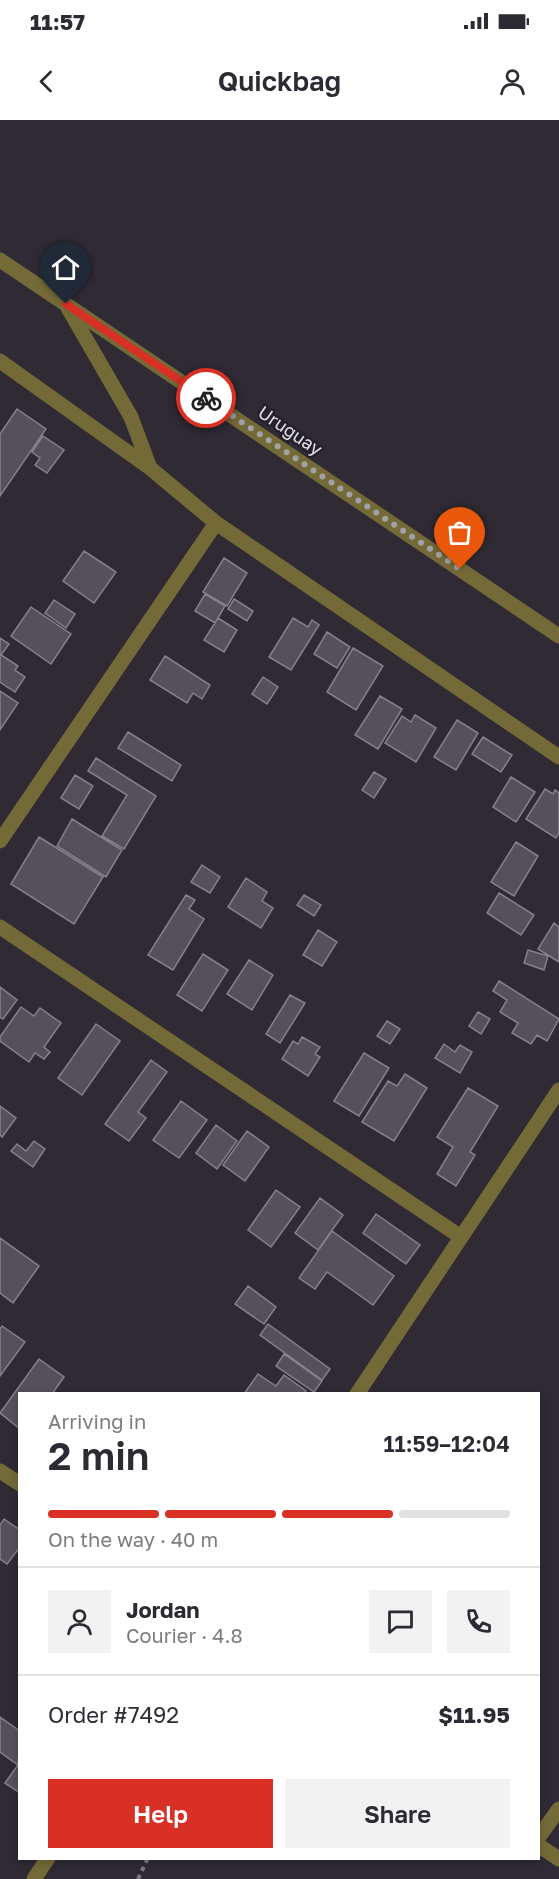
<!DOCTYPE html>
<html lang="en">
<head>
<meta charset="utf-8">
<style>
  body { margin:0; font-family:"Golos Text",sans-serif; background:#f2f2f3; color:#2b2b33; height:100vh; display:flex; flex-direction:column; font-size:22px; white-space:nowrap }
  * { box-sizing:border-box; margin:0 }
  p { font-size:20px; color:#7c7c81 }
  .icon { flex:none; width:33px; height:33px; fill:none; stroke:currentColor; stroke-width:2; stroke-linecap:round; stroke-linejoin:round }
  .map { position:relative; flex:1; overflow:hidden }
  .panel { position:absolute; left:18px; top:1272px; width:522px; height:468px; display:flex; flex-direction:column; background:#fff; border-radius:0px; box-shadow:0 3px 9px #0003 }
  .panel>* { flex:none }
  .pin { position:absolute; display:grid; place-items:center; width:51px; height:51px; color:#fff; margin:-62px -26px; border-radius:50% 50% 50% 0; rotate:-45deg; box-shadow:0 0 6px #0007 }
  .pin .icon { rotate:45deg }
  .courier { position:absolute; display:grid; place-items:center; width:60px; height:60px; margin:-30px; border:4px solid #d93025; border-radius:50%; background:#fff; color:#222; box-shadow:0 2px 8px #0007 }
  .headline em { font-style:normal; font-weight:600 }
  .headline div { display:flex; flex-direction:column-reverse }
  .headline { display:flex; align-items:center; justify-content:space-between; height:102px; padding:0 30px }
  h1 { font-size:39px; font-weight:600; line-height:45px }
  .bar { display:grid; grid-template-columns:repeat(4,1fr); gap:9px 6px; align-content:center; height:72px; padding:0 30px }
  .bar i { height:8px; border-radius:4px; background:#e1e1e2 }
  .bar .selected { background:#d93025 }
  .bar p { grid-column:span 4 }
  .line { display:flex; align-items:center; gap:15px; padding:0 30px; border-top:2px solid #e1e1e2 }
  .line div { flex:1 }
  .round { display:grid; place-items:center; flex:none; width:63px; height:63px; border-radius:0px; background:#f2f2f3 }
  .cta { display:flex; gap:12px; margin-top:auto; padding:12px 30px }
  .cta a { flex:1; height:69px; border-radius:0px; background:#d93025; color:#fff; font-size:24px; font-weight:600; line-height:69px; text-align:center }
  .cta a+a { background:#f2f2f3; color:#2b2b33 }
  .status { display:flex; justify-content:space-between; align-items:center; height:42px; padding:0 30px; background:#fff; direction:ltr }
  .status svg { height:16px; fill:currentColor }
  header { display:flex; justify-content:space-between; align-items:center; height:78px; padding:0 30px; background:#fff; font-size:27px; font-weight:600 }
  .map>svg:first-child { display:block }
  .building { fill:#55515b; stroke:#86808b; stroke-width:1.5 }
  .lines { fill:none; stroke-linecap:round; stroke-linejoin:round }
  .path { stroke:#7d7a81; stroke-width:4; stroke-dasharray:4.5 4.5; stroke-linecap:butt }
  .minor { stroke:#746a38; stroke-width:15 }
  .done { stroke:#a3a0a7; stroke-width:6; stroke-dasharray:0 10.8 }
  .route { stroke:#d93025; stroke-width:8 }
  .labels { text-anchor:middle; stroke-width:5; stroke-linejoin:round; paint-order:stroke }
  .street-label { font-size:18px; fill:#e1dfe5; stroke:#252129 }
</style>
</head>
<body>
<div class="status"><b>11:57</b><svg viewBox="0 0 49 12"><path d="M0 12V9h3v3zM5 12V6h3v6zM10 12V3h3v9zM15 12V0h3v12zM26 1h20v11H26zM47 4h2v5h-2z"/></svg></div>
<header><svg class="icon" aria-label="back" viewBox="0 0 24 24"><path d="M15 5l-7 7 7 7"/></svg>Quickbag<svg class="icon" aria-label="person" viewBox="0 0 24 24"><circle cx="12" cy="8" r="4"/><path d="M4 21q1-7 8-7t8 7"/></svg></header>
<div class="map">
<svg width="559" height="1759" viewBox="0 0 559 1759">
  <rect width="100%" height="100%" fill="#2f2a33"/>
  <path class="building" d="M17,289L46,309L0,376V314Z
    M43,316L64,330L47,353L35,345L40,338L32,332Z
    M84,431L116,452L94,483L63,461Z
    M224,438L247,453L227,486L203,472Z
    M205,474L225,486L215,503L195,491Z
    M234,479L253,491L247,501L228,489Z
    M54,480L75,494L66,508L45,493Z
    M31,487L71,514L51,544L11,516Z
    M218,498L237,510L224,532L204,520Z
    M293,498L308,507L312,500L319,505L291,550L269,537Z
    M327,512L350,527L337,548L314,534Z
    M0,518L9,524L1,535L18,546L15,550L25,557L15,572L0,562Z
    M353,528L383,546L356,590L327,572Z
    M165,536L210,565L202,579L193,573L187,583L150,560Z
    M263,557L278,567L267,584L252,574Z
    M0,571L18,583L0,610Z
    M380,576L402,589L378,629L355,615Z
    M415,595L436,608L416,642L385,623L402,596L411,602Z
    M457,600L478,613L456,650L434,637Z
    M128,612L181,645L172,661L118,628Z
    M483,617L512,635L501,652L472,634Z
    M96,638L156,676L124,729L102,716L127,675L88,651Z
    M374,652L386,659L374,678L362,670Z
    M75,655L93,666L79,689L61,678Z
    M511,657L535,672L516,702L493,687Z
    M545,669L553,674L555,670L559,673V713L556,718L526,699Z
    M72,699L122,730L106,757L57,726Z
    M39,717L103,757L74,804L11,764Z
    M516,722L538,736L514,776L491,762Z
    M202,745L220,757L210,773L191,762Z
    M246,758L267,772L262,781L273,788L261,808L228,787Z
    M499,773L534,795L521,815L487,793Z
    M186,775L195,780L189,789L204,799L173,850L148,835Z
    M304,775L321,785L314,796L297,785Z
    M554,803L559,807V842L538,829Z
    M318,810L337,822L322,846L303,835Z
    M528,830L548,836L544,850L524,843Z
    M203,834L228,850L202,891L177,875Z
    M249,840L273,855L252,890L227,874Z
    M499,861L559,899L547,921L537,915L531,924L512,913L518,903L500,892L507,880L493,871Z
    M0,867L17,880L3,899L0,897Z
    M290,875L305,883L280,923L266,914Z
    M21,887L34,896L40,888L61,903L44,927L50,932L44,939L35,933L29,942L0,921V917Z
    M478,892L490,899L481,914L469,906Z
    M387,901L400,909L390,924L377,916Z
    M96,904L120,921L82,975L58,958Z
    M302,917L320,927L315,934L320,937L308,956L282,939L293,921L298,924Z
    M444,924L455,932L460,925L472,932L460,953L435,938Z
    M364,933L389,948L359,996L334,981Z
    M151,940L167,952L138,992L146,998L129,1021L105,1004Z
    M405,954L427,968L394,1021L362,1002L388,961L397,966Z
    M468,968L498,986L470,1032L475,1035L456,1066L437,1054L453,1027L437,1017Z
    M181,981L207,1000L179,1038L153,1020Z
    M0,986L16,998L2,1017L0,1015Z
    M216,1005L237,1021L217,1049L196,1033Z
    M247,1011L269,1027L245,1061L223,1045Z
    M34,1021L45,1029L33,1047L11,1031L17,1024L26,1031Z
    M276,1070L300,1087L271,1127L248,1110Z
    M320,1078L343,1095L318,1130L295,1113Z
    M376,1094L420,1125L406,1144L363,1113Z
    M332,1111L394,1156L373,1185L327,1152L315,1169L299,1158Z
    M0,1118L39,1146L13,1183L0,1173Z
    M248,1166L276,1187L264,1204L235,1184Z
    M268,1204L330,1249L322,1260L260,1215Z
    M2,1206L25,1222L0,1256V1209Z
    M284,1234L322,1261L314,1272L276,1246Z
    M39,1239L64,1257L52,1274H20V1309L0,1293Z
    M258,1254L276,1266L284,1255L306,1271L304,1274H244Z
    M4,1399L20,1410V1427L7,1444L0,1439V1405Z
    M0,1597L20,1611L18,1645L0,1632Z
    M18,1645L20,1646V1673L5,1663Z"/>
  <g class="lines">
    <path class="path" d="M138,1759L148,1738"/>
    <path class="minor" d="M0,140L559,516
      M68,188L131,297L150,348
      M0,241L150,348L216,403L559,637
      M0,721L216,403
      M0,807L461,1117
      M357,1274L559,970
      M0,1351L20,1364
      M538,1718L559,1689
      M538,1725L559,1739
      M34,1759L48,1738"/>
  </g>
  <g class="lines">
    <path class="done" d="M206,278L460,449"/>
    <path class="route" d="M66,184L206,278"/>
  </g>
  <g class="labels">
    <g class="street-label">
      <text transform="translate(290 311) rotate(34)" y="6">Uruguay</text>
    </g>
  </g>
</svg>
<div class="pin" style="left:460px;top:449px;background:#ea580c"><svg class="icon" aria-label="bag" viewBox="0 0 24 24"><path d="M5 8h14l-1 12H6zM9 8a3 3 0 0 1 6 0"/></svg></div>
<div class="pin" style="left:66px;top:184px;background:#1f2937"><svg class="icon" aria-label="home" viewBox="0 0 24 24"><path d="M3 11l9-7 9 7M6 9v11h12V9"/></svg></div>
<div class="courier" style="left:206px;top:278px"><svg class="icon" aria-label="bike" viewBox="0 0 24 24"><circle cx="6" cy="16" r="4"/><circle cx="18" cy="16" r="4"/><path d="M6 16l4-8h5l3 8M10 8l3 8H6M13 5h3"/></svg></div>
<section class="panel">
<div class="headline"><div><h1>2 min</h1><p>Arriving in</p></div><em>11:59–12:04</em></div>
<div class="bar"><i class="selected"></i><i class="selected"></i><i class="selected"></i><i></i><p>On the way · 40 m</p></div>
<div class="line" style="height:108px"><a class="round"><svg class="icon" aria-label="person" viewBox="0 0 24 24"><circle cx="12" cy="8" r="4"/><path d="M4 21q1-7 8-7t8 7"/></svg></a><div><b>Jordan</b><p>Courier · 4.8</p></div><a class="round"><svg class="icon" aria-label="chat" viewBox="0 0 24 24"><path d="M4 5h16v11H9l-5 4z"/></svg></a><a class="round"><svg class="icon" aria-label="phone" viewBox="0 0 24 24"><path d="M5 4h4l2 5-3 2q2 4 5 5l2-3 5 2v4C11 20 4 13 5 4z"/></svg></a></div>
<div class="line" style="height:78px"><div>Order #7492</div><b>$11.95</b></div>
<div class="cta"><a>Help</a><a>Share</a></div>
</section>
</div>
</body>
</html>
